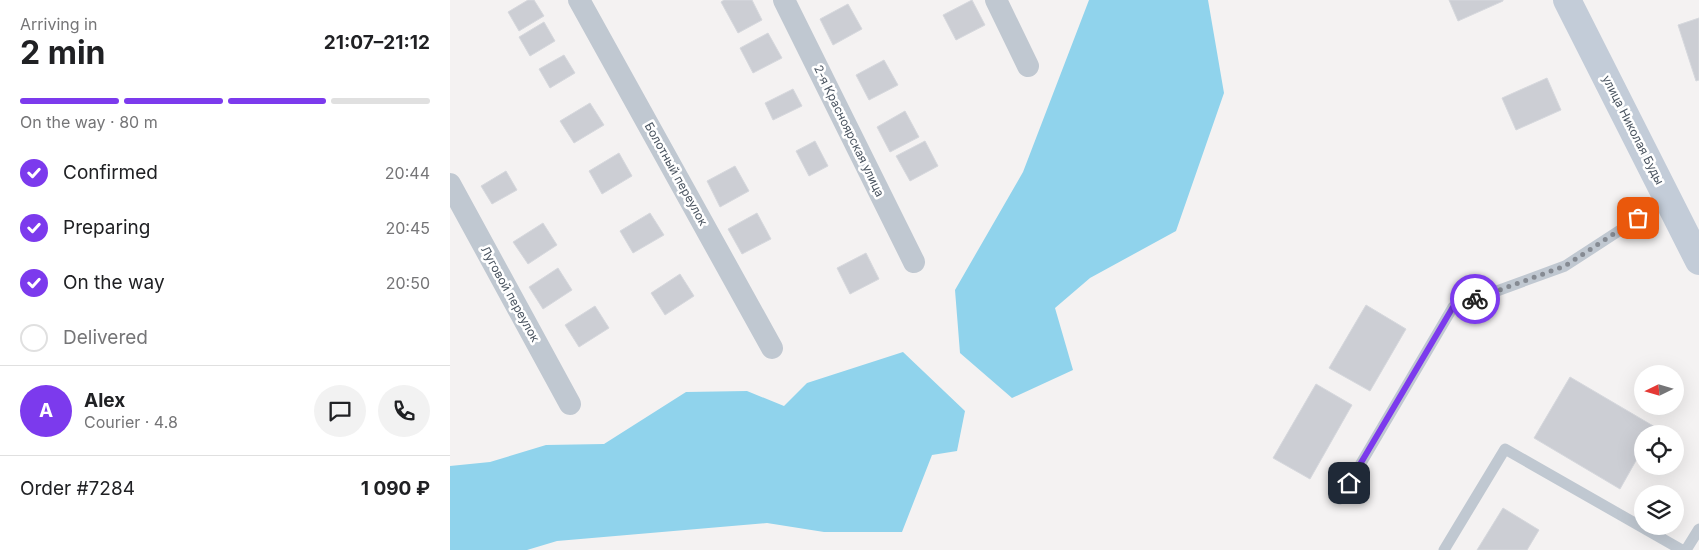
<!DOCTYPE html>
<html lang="en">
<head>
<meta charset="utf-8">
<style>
  body { margin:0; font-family:Inter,sans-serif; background:#f2f2f2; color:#202124; height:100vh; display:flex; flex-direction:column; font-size:19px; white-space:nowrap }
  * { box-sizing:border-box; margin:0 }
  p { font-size:16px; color:#757577 }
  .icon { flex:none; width:28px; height:28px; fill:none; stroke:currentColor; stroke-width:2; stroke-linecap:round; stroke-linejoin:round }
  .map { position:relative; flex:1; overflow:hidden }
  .drawer { display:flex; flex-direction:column; background:#fff; width:450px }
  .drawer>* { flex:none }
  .needle { width:32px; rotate:265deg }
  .tools { position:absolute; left:1184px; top:365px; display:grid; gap:10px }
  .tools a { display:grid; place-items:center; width:50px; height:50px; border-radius:50%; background:#fff; box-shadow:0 5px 20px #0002; font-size:25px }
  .pin { position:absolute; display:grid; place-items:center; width:42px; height:42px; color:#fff; margin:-21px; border-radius:10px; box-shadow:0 2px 8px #0006 }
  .courier { position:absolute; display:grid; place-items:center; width:50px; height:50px; margin:-25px; border:4px solid #7c3aed; border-radius:50%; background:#fff; color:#222; box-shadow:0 1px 6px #0007 }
  .head em { font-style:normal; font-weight:700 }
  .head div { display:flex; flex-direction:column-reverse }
  .head { display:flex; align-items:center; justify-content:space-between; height:85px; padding:0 20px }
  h1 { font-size:32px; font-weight:700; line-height:38px }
  .bar { display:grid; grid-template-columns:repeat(4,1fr); gap:8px 5px; align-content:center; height:60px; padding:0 20px }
  .bar i { height:6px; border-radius:4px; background:#e0e0e0 }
  .bar .on { background:#7c3aed }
  .bar p { grid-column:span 4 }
  .line { display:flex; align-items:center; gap:12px; padding:0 20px; border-top:1px solid #e0e0e0 }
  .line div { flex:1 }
  .round { display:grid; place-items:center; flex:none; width:52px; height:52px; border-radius:26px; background:#f2f2f2 }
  ol { padding:0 20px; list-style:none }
  li { display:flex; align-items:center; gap:15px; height:55px }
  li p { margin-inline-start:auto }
  li .icon { padding:5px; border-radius:50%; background:#7c3aed; color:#fff; stroke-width:4 }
  li:last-child { color:#757577 }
  li i { width:28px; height:28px; border:2px solid #e0e0e0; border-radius:50% }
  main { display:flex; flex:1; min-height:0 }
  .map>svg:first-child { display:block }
  .water { fill:#90d3ec }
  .building { fill:#ccced4; stroke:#d6d8dd }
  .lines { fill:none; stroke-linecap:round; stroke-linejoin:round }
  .lane { stroke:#c0c8d1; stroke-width:11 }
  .street { stroke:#c0c8d1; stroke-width:22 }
  .secondary { stroke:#c3ccd8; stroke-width:28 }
  .done { stroke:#868b93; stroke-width:5; stroke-dasharray:0 9 }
  .route { stroke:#7c3aed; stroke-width:6 }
  .labels { text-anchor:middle; stroke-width:5; stroke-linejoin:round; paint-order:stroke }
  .street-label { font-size:12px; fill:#4a5460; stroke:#fff }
</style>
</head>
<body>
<main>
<section class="drawer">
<div class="head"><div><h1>2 min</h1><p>Arriving in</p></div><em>21:07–21:12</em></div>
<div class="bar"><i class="on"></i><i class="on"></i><i class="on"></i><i></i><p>On the way · 80 m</p></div>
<ol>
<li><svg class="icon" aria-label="check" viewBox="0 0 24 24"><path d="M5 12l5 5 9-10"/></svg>Confirmed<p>20:44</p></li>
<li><svg class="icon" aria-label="check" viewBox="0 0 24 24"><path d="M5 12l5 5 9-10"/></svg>Preparing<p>20:45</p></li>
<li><svg class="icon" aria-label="check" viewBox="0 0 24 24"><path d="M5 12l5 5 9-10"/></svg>On the way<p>20:50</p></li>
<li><i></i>Delivered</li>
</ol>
<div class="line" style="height:90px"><b class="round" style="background:#7c3aed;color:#fff">A</b><div><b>Alex</b><p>Courier · 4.8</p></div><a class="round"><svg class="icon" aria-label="chat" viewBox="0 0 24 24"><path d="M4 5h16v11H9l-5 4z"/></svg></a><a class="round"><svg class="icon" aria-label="phone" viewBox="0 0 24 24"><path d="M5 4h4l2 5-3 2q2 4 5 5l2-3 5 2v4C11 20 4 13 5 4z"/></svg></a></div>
<div class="line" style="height:65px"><div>Order #7284</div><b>1 090 ₽</b></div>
</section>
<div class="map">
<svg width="1249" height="550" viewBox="0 0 1249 550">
  <rect width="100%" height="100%" fill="#f4f2f2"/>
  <path class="water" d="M639,0H758L774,93L726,231L640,278L605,308L623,370L562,398L510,353L505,290L573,172Z
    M453,352L515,411L507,451L482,455L452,532H374L317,523L107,541L77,550H0V466L40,462L96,445L154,444L236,392L297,391L334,406L357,383Z"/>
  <path class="building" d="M78,0H84L94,16L69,31L58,12Z
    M274,0H302L312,20L288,33L271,2Z
    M522,0L535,25L506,40L493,15Z
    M999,0H1053V1L1008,21Z
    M398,4L412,29L383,45L370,19Z
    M1249,18V80L1246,81L1228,25Z
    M94,22L105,41L80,56L69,37Z
    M318,33L332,58L303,73L290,48Z
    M114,55L125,73L100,88L89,69Z
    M434,60L448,85L419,100L406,75Z
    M1097,78L1111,110L1066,130L1052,98Z
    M343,89L352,106L323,120L315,103Z
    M140,103L154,125L124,143L110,121Z
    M455,111L469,137L440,152L427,127Z
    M365,141L378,166L359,176L346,151Z
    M475,141L488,166L460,181L446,156Z
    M169,153L182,176L152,194L139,171Z
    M285,166L299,191L270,207L257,181Z
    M56,171L67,190L42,204L31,186Z
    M200,213L214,235L183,253L170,231Z
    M307,213L321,239L292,254L278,229Z
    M93,223L107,245L78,264L63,242Z
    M416,253L429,279L400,294L387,268Z
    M108,268L122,290L93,309L79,287Z
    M230,274L244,296L215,315L201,293Z
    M916,305L956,329L920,391L879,368Z
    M145,306L159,328L129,347L115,325Z
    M1120,377L1205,427L1202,434H1192V450L1170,489L1084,438Z
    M866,384L902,405L860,479L823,458Z
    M1053,508L1089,530L1077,550H1027Z"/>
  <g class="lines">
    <path class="lane" d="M890,499L1003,307L1115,266L1218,199
      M994,550L1055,449L1232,550
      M1236,550L1249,529"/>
    <path class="street" d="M129,0L322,348
      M334,0L464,262
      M546,0L578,66
      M0,184L120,404"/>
    <path class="secondary" d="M1117,0L1249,261"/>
  </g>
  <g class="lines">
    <path class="done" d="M1025,299L1115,266L1188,218"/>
    <path class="route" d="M899,483L1003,307L1025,299"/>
  </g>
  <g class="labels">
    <g class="street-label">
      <text transform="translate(1183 130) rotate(63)" y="4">улица Николая Буды</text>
      <text transform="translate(399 131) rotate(64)" y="4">2-я Красноярская улица</text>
      <text transform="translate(226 174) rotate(61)" y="4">Болотный переулок</text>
      <text transform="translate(60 294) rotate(61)" y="4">Луговой переулок</text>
    </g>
  </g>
</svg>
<div class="tools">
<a><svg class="needle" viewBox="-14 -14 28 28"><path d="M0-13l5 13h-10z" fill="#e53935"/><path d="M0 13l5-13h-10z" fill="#757577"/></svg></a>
<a><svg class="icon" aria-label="locate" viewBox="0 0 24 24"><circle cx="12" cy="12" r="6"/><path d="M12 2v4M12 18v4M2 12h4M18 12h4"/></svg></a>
<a><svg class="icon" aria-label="layers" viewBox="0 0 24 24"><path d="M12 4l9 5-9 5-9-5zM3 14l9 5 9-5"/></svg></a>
</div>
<div class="pin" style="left:1188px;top:218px;background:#ea580c"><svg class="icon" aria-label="bag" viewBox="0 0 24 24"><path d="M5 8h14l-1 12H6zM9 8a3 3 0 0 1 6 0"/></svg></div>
<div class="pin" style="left:899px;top:483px;background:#1f2937"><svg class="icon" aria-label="home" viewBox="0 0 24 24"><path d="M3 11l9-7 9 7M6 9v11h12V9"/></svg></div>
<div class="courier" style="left:1025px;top:299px"><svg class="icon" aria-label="bike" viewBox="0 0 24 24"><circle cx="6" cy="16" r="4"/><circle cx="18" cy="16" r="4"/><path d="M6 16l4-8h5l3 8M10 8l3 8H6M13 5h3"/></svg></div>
</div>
</main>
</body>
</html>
